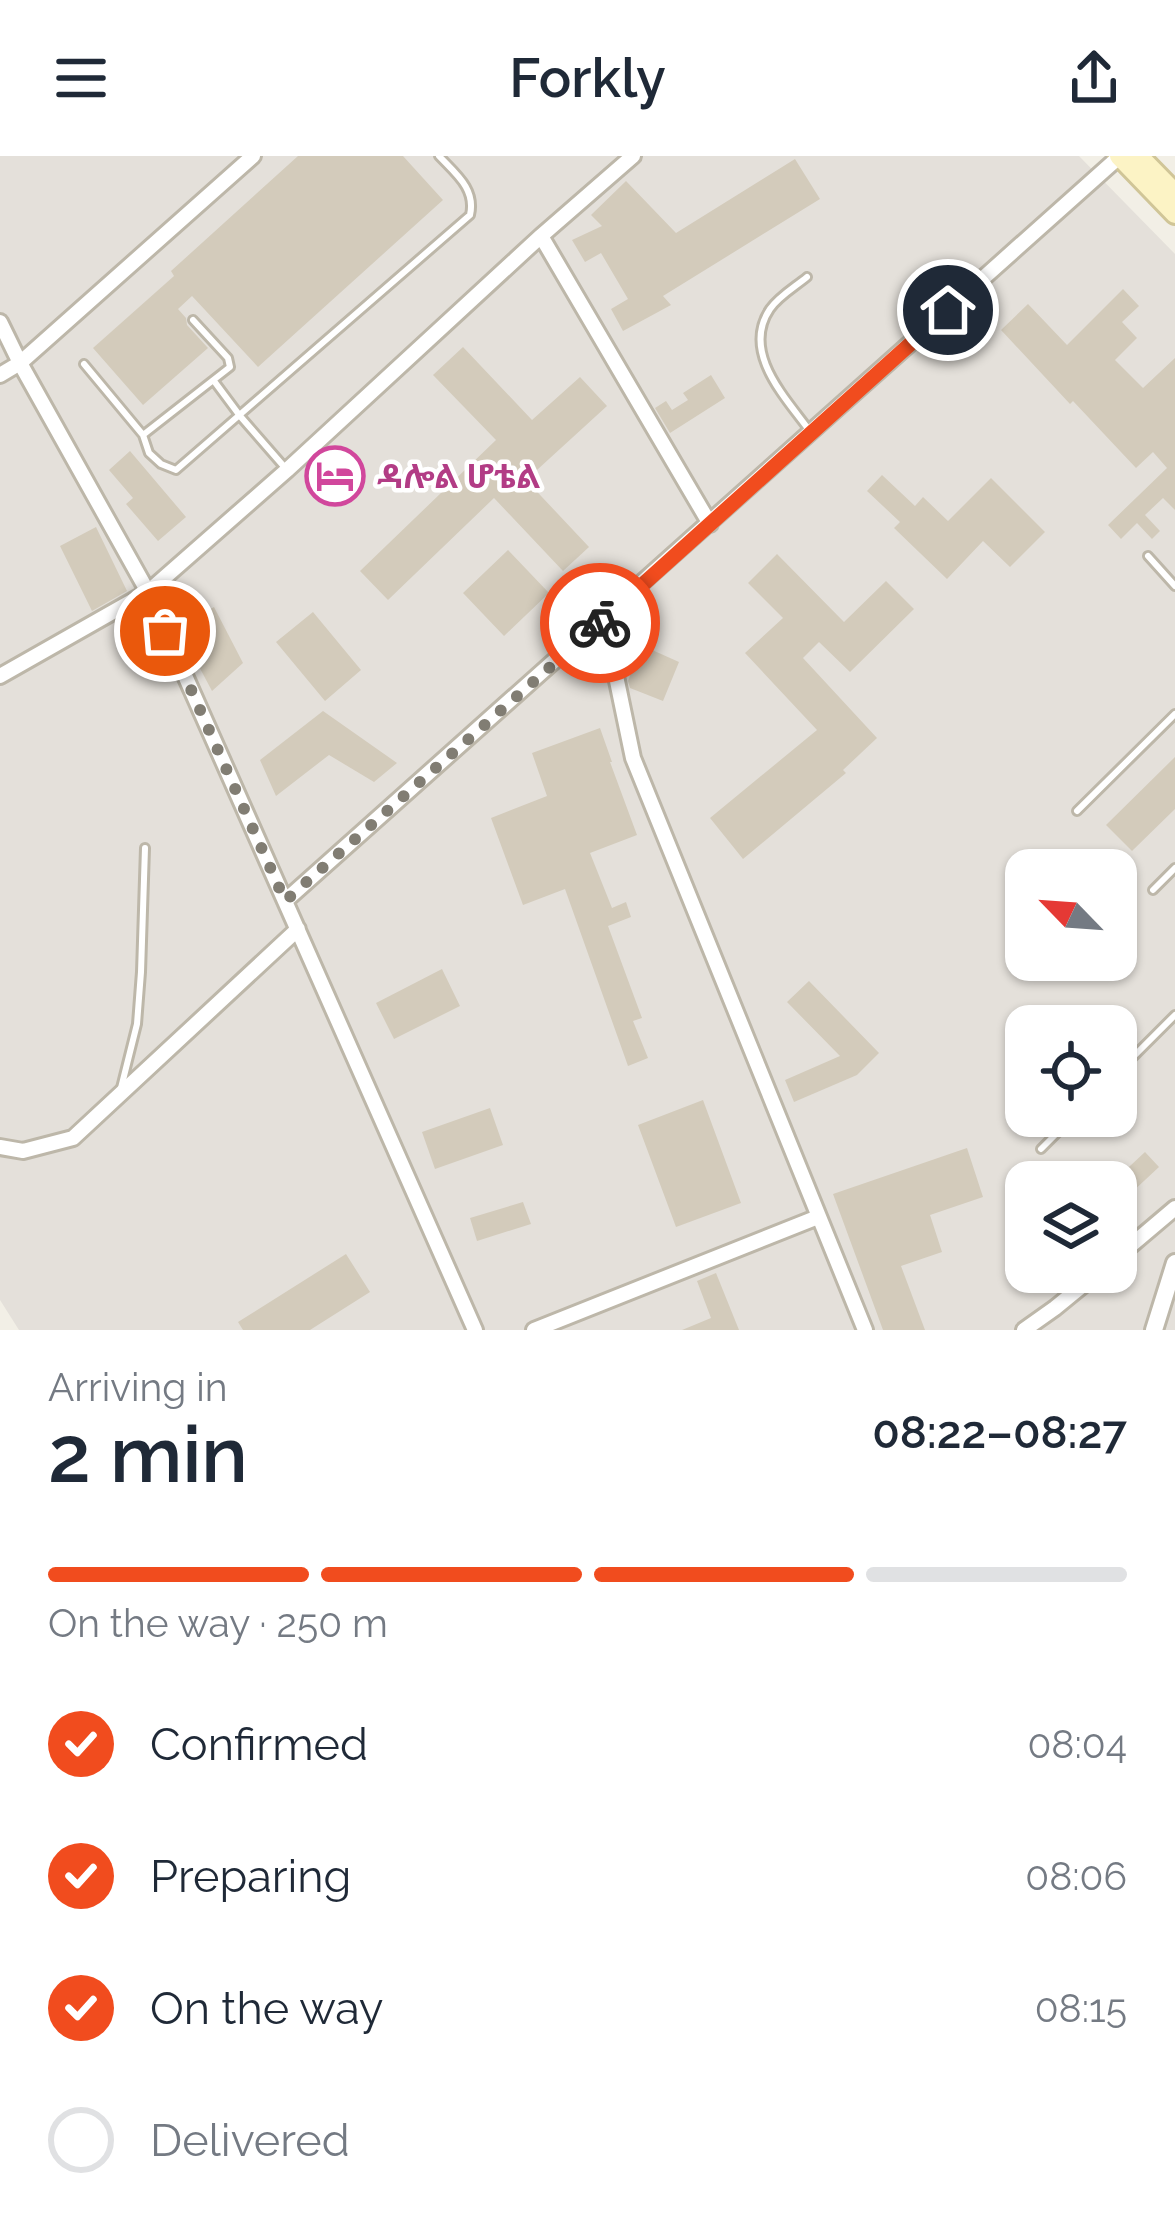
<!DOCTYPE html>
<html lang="en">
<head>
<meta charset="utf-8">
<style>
  body { margin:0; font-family:Raleway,"Noto Sans Ethiopic",sans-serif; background:#f6f6f7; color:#1f2937; height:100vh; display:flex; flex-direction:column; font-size:45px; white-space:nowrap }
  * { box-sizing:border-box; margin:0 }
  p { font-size:39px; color:#747a83 }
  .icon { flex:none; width:66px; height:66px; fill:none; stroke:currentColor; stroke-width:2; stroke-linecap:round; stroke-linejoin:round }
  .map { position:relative; height:1174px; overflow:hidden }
  .side { display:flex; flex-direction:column; background:#fff; flex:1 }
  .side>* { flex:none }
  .needle { width:78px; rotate:295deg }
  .controls { position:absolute; left:1005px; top:693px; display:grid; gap:24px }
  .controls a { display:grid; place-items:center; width:132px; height:132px; border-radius:24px; background:#fff; box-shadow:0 3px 9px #0004; font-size:60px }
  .pin { position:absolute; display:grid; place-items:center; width:102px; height:102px; color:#fff; margin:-51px; border:6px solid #fff; border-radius:50%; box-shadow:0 3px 12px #0007 }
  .courier { position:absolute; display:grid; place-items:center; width:120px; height:120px; margin:-60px; border:9px solid #f14c1e; border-radius:50%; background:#fff; color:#222; box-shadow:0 3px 15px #0007 }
  .summary em { font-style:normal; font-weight:600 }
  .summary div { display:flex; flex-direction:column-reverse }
  .summary { display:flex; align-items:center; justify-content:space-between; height:204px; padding:0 48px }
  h1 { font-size:78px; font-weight:600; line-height:90px }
  .bar { display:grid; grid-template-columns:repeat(4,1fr); gap:18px 12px; align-content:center; height:144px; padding:0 48px }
  .bar i { height:15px; border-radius:9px; background:#e0e1e3 }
  .bar .on { background:#f14c1e }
  .bar p { grid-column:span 4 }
  ol { padding:0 48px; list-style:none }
  li { display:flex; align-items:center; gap:36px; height:132px }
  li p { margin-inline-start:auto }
  li .icon { padding:12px; border-radius:50%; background:#f14c1e; color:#fff; stroke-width:4 }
  li:last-child { color:#747a83 }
  li i { width:66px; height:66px; border:6px solid #e0e1e3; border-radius:50% }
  header { display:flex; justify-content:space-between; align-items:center; height:156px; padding:0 48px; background:#fff; font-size:54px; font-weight:600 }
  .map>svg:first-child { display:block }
  .industrial { fill:#e4e0da; fill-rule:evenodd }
  .building { fill:#d3cbbb }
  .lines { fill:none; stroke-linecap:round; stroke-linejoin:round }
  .service-casing { stroke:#bdb7a9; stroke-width:12 }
  .minor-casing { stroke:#bdb7a9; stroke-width:20 }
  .tertiary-casing { stroke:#bdb7a9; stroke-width:22 }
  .secondary-casing { stroke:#d0c597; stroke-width:24 }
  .service { stroke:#fff; stroke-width:6 }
  .minor { stroke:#fff; stroke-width:14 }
  .tertiary { stroke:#fff; stroke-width:16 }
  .secondary { stroke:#fcf3c5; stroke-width:18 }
  .done { stroke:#817d73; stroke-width:12; stroke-dasharray:0 21.6 }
  .route { stroke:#f14c1e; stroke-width:15 }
  .labels { text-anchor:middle; stroke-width:9; stroke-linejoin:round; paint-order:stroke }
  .hotel-label { font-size:33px; font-weight:bold; fill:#b23c85; stroke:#fff; text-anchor:start }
</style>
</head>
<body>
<header><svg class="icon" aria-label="menu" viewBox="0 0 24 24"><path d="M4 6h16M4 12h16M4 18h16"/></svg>Forkly<svg class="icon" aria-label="share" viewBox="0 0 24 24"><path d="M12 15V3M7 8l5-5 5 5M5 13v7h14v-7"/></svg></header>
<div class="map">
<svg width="1175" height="1174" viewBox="0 0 1175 1174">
  <rect width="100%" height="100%" fill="#f2efe6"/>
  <path class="industrial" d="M0,0H1079L1175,98V1174H19L0,1144ZM1026,714H1116V804H1026ZM1026,870H1116V960H1026ZM1026,1026H1116V1116H1026Z"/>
  <path class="building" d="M298,0H403L443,44L258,211L192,140L178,153L186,162L187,169L208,192L143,249L93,192L174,120L171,115Z
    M795,3L820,43L663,140L671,149L623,175L611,153L628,143L601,97L585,106L572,84L602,70L591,59L626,25L676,77Z
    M1123,133L1139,150L1122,166L1137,182L1115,204L1143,232L1175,202V354L1163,342L1145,359L1160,375L1152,383L1137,367L1121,383L1108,369L1167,312L1153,296L1136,312L1073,245L1070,248L1001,174L1028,148L1067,189Z
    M463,191L532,264L580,221L607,250L526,324L589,391L563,415L494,342L388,444L360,415L496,284L433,219Z
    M711,219L725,242L670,277L655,252L666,245L672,254L688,244L683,237Z
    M130,295L186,361L158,385L126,348L133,342L109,314Z
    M882,319L915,350L923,341L948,365L991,322L1045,376L1010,411L983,385L947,423L894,372L900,366L867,335Z
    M96,371L127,435L92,455L60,390Z
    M508,394L549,437L504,480L463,437Z
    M777,398L844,466L886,425L914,453L850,516L819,486L803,502L877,582L843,614L846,617L743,703L710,662L817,574L745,497L783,462L748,427Z
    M214,451L243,507L212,535L178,471Z
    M313,456L361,514L325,545L276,486Z
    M641,489L679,506L663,545L630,532L628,525Z
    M323,555L397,607L374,626L329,599L276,640L260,604Z
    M600,572L612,606H610L637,679L590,697L612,752L626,746L631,761L608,770L642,862L633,865L648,902L628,910L565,733L523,749L491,662L547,640L532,597Z
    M1175,601V653L1132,695L1106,669Z
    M442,813L460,850L394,883L376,847Z
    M809,825L879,897L857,919L794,946L785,924L840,900L787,846Z
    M703,944L741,1047L676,1071L638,969Z
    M490,952L503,989L435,1013L422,976Z
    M967,992L983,1041L930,1059L942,1096L901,1110L925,1174H883L833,1038Z
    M1145,996L1159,1011L1116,1051V1023Z
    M523,1046L531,1068L477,1085L470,1062Z
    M346,1098L370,1136L310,1174H243L238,1166Z
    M716,1117L739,1174H682L711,1162L697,1125Z"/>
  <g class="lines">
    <defs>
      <path id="service" d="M807,121C795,131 779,140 770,153C741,196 785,241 809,274
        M84,208L143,279L149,297L161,308L176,314L470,59C476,33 456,18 439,0
        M214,225L240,260L287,314
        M143,279L230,211L228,202L193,164
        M1148,400L1175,430
        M1077,655L1175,558
        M1153,734L1175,712
        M1116,918L1175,859
        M121,932L137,868L141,816L145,692
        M1041,993L1074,960"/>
      <path id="minor" d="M541,80L710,368
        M0,166L20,207L148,436L475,1174
        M0,219L20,207L253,0
        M627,446L611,496L633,602L865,1174
        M0,520L148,436L287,314L541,80L633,0
        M285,745L1120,0
        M0,991L23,995L73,982L298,773
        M1116,1102L1175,1052
        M534,1174L818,1061
        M1024,1174L1055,1152L1099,1116"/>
      <path id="tertiary" d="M1154,1174L1175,1107"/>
      <path id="secondary" d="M1119,0L1175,58
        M1139,0L1175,37"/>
    </defs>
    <use href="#service" class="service-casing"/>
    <use href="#minor" class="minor-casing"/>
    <use href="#tertiary" class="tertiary-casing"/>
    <use href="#secondary" class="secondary-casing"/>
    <use href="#service" class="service"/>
    <use href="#minor" class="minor"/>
    <use href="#tertiary" class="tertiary"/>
    <use href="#secondary" class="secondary"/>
  </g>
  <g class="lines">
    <path class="done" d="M165,475L285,745L600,467"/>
    <path class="route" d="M600,467L948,154"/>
  </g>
  <defs>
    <symbol id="hotel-ring" viewBox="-11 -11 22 22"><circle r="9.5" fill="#fff" stroke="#d1479c" stroke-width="1.5"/><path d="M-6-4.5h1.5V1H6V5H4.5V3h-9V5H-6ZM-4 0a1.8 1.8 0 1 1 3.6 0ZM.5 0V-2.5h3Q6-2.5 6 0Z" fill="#d1479c"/></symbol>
  </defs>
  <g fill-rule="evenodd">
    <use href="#hotel-ring" x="302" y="287" width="66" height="66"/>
  </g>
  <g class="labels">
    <g class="hotel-label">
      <text x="377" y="332">ዳሎል ሆቴል</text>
    </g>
  </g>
</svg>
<div class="controls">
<a><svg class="needle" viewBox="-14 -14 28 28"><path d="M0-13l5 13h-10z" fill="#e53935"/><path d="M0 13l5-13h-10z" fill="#747a83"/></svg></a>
<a><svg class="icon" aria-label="locate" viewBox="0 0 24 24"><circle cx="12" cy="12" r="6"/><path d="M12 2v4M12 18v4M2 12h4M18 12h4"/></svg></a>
<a><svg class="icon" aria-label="layers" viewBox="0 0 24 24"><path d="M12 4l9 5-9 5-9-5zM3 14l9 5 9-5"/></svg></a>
</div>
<div class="pin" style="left:165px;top:475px;background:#ea580c"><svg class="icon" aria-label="bag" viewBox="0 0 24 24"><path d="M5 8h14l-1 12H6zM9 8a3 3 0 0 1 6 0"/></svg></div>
<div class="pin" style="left:948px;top:154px;background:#1f2937"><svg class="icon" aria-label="home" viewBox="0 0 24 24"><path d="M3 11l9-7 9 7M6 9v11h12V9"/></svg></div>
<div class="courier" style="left:600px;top:467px"><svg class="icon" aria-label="bike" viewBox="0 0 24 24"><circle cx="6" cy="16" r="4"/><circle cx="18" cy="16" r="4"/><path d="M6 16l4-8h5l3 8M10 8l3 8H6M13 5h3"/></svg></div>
</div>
<section class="side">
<div class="summary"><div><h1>2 min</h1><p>Arriving in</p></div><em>08:22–08:27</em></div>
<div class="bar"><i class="on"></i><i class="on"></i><i class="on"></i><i></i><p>On the way · 250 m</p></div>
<ol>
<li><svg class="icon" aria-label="check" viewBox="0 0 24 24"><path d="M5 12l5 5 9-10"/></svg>Confirmed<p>08:04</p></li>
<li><svg class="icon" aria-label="check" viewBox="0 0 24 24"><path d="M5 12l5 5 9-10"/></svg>Preparing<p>08:06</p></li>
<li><svg class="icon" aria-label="check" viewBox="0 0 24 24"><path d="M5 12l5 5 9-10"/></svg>On the way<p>08:15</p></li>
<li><i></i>Delivered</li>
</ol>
</section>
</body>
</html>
